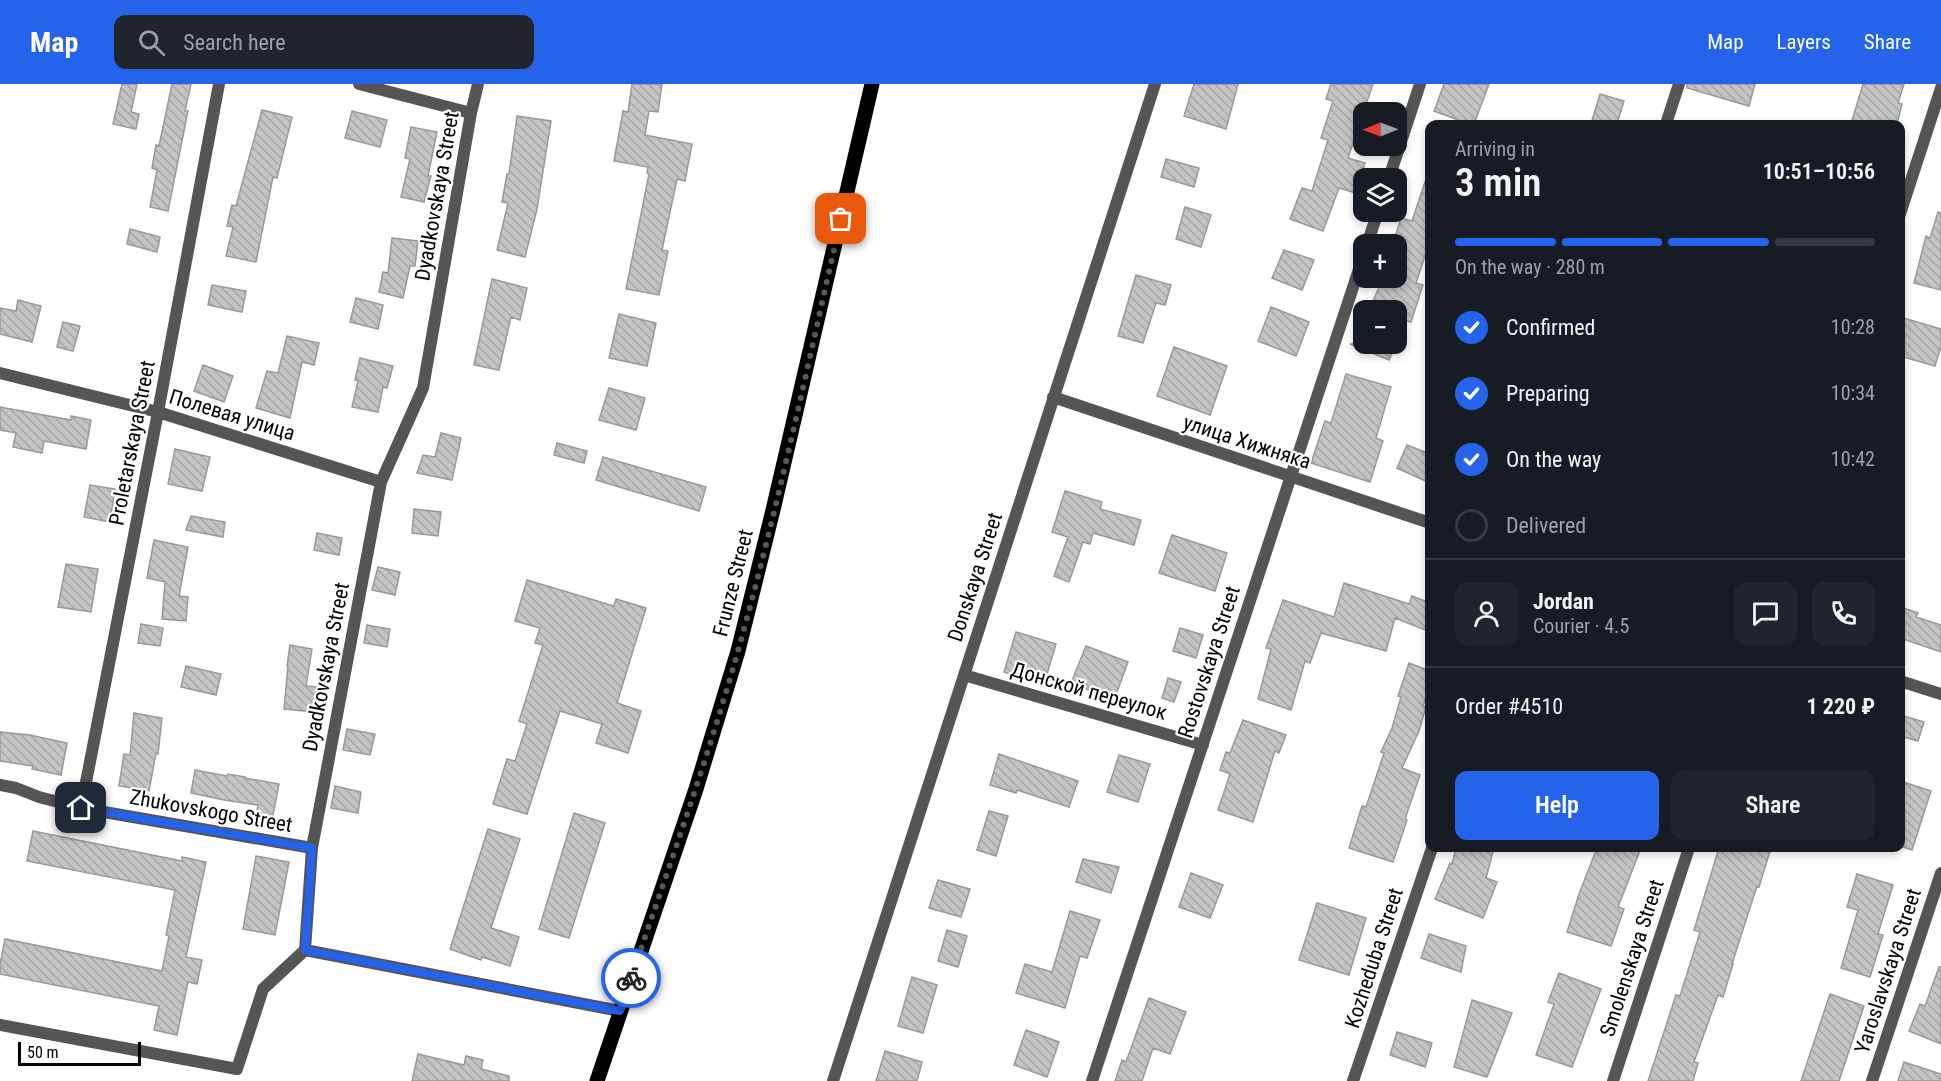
<!DOCTYPE html>
<html lang="en">
<head>
<meta charset="utf-8">
<style>
  body { margin:0; font-family:"Roboto Condensed",sans-serif; background:#20242c; color:#f1f3f6; height:100vh; display:flex; flex-direction:column; font-size:22px; white-space:nowrap }
  * { box-sizing:border-box; margin:0 }
  p { font-size:20px; color:#9ea1a6 }
  .icon { flex:none; width:33px; height:33px; fill:none; stroke:currentColor; stroke-width:2; stroke-linecap:round; stroke-linejoin:round }
  .map { position:relative; flex:1; overflow:hidden }
  .sheet { position:absolute; left:1425px; top:36px; width:480px; height:732px; display:flex; flex-direction:column; background:#171b24; border-radius:12px; box-shadow:0 3px 9px #0003 }
  .sheet>* { flex:none }
  .needle { width:39px; rotate:269deg }
  .tools { position:absolute; left:1353px; top:18px; display:grid; gap:12px }
  .tools a { display:grid; place-items:center; width:54px; height:54px; border-radius:12px; background:#171b24; box-shadow:0 3px 9px #0003; font-size:30px }
  .scale { position:absolute; left:18px; bottom:15px; width:123px; box-sizing:border-box; padding-left:6px; border:3px solid #000; border-top:0; font-size:16px; line-height:21px; white-space:nowrap; color:#000; -webkit-text-stroke:4px #fff; paint-order:stroke }
  .pin { position:absolute; display:grid; place-items:center; width:51px; height:51px; color:#fff; margin:-26px; border-radius:12px; box-shadow:0 3px 9px #0006 }
  .courier { position:absolute; display:grid; place-items:center; width:60px; height:60px; margin:-30px; border:4px solid #2563eb; border-radius:50%; background:#fff; color:#222; box-shadow:0 2px 8px #0007 }
  .headline em { font-style:normal; font-weight:600 }
  .headline div { display:flex; flex-direction:column-reverse }
  .headline { display:flex; align-items:center; justify-content:space-between; height:102px; padding:0 30px }
  h1 { font-size:39px; font-weight:600; line-height:45px }
  .bar { display:grid; grid-template-columns:repeat(4,1fr); gap:9px 6px; align-content:center; height:72px; padding:0 30px }
  .bar i { height:8px; border-radius:4px; background:#363941 }
  .bar .on { background:#2563eb }
  .bar p { grid-column:span 4 }
  .line { display:flex; align-items:center; gap:15px; padding:0 30px; border-top:2px solid #363941 }
  .line div { flex:1 }
  .round { display:grid; place-items:center; flex:none; width:63px; height:63px; border-radius:12px; background:#20242c }
  ol { padding:0 30px; list-style:none }
  li { display:flex; align-items:center; gap:18px; height:66px }
  li p { margin-inline-start:auto }
  li .icon { padding:6px; border-radius:50%; background:#2563eb; color:#fff; stroke-width:4 }
  li:last-child { color:#9ea1a6 }
  li i { width:33px; height:33px; border:3px solid #363941; border-radius:50% }
  .action { display:flex; gap:12px; margin-top:auto; padding:12px 30px }
  .action a { flex:1; height:69px; border-radius:12px; background:#2563eb; color:#fff; font-size:24px; font-weight:600; line-height:69px; text-align:center }
  .action a+a { background:#20242c; color:#f1f3f6 }
  header { display:flex; align-items:center; gap:36px; box-sizing:border-box; height:84px; padding:0 30px; background:#2563eb; color:#fff }
  header strong { font-size:28px }
  nav { display:flex; gap:33px; margin-inline-start:auto; font-size:21px }
  .search { width:420px; height:54px; background:#20242c; display:flex; align-items:center; gap:15px; box-sizing:border-box; padding:0 21px; border-radius:12px; color:#9ea1a6; font-size:22px }
  .map>svg:first-child { display:block }
  .building { fill:url(#building-back-hatch); stroke:#999; stroke-width:1.5 }
  .lines { fill:none; stroke-linecap:round; stroke-linejoin:round }
  .street { stroke:#555; stroke-width:12 }
  .primary { stroke:#000; stroke-width:15 }
  .done { stroke:#595959; stroke-width:6; stroke-dasharray:0 10.8 }
  .route { stroke:#2563eb; stroke-width:8 }
  .labels { text-anchor:middle; stroke-width:4.5; stroke-linejoin:round; paint-order:stroke }
  .street-label { font-size:21px; fill:#000; stroke:#fff }
</style>
</head>
<body>
<header>
<strong>Map</strong>
<div class="search"><svg class="icon" aria-label="search" viewBox="0 0 24 24"><circle cx="10" cy="10" r="6"/><path d="M15 15l6 6"/></svg>Search here</div>
<nav><a>Map</a><a>Layers</a><a>Share</a></nav>
</header>
<div class="map">
<svg width="1941" height="997" viewBox="0 0 1941 997">
  <defs>
    <pattern id="building-back-hatch" width="6" height="6" patternUnits="userSpaceOnUse" patternTransform="scale(1.5)"><rect width="6" height="6" fill="#c4c4c4"/><path d="M-1 5l2 2M0 0l6 6M5-1l2 2" fill="none" stroke="#a7a7a7"/></pattern>
  </defs>
  <rect width="100%" height="100%" fill="#fff"/>
  <path class="building" d="M122,0H137L131,28L139,30L136,45L113,40Z
    M172,0H191L185,27H188L168,127L150,123L157,86L152,84L156,61L159,62Z
    M632,0H662L658,28L649,27L645,51L692,60L685,97L677,95L662,166L668,167L659,211L626,205L649,90L647,89L648,83L614,77L623,27L628,28Z
    M1194,0H1238L1226,45L1184,32Z
    M1331,0H1373L1348,74L1365,79L1356,109L1339,104L1323,147L1290,135L1302,104L1312,107L1328,56L1321,54L1333,17L1326,15Z
    M1444,0H1489L1474,40H1469L1434,27Z
    M1687,0H1755L1749,22L1687,4Z
    M1863,0H1904L1898,19L1902,20L1897,40H1851Z
    M1600,10L1624,17L1617,40H1591Z
    M262,26L292,33L277,94L273,93L256,178L226,172L233,143L227,142L232,121L236,122Z
    M352,27L387,36L380,63L345,54Z
    M517,32L551,37L537,125L525,173L497,166L508,119L502,118L507,90H509Z
    M411,43L437,48L428,92H431L424,118L401,113L410,75L405,74Z
    M1166,75L1199,84L1194,103L1161,93Z
    M1427,92L1430,93V157L1416,199L1423,201L1411,238L1396,234V226H1369L1383,194H1396V160H1393L1401,134L1412,137Z
    M1185,123L1211,131L1201,163L1176,155Z
    M1938,128L1941,129V206L1914,199L1926,152L1930,154Z
    M130,145L160,153L157,168L127,160Z
    M392,154L418,157L415,182H410L403,214L379,208L383,188L388,189Z
    M1284,166L1314,176L1302,206L1272,194Z
    M1136,191L1171,201L1165,221L1156,219L1143,259L1118,252Z
    M492,195L527,204L520,236L511,233L499,286L474,281Z
    M212,201L246,207L242,228L208,221Z
    M356,214L383,221L378,245L350,238Z
    M18,216L41,222L32,258L0,250V224L16,227Z
    M1271,223L1309,238L1296,272L1258,257Z
    M619,230L656,239L647,282L609,274Z
    M1900,233L1941,245V263L1935,282L1900,272Z
    M63,238L80,242L73,267L57,263Z
    M287,252L319,259L314,281L302,278L290,334L256,324L267,287L278,289Z
    M1350,260H1396L1389,276Z
    M1174,263L1227,282L1210,331L1157,312Z
    M360,274L393,282L387,304L383,303L378,328L352,323L358,297L355,296Z
    M203,281L233,292L224,318L194,307Z
    M1346,290L1391,303L1376,354L1383,357L1370,398L1311,379L1325,337L1331,339Z
    M609,304L645,314L636,346L599,336Z
    M0,323L71,336V332L91,336L86,365L44,357L42,369L13,363L16,349L0,346Z
    M441,349L461,354L452,396L417,389L423,371L435,373Z
    M557,359L587,367L584,379L554,371Z
    M1407,361L1430,370V399L1397,384Z
    M175,365L210,373L202,407L168,400Z
    M603,373L706,403L699,427L596,396Z
    M90,401L115,405L110,438L84,433Z
    M1065,407L1102,418L1100,425L1141,436L1134,461L1093,449L1090,460L1083,458L1069,498L1054,492L1068,453L1052,448Z
    M414,425L441,428L438,452L412,449Z
    M191,432L225,438L223,453L186,446Z
    M317,449L342,454L339,471L314,466Z
    M1172,451L1227,469L1215,507L1159,489Z
    M154,456L188,463L179,512L188,513L186,537L162,535L165,498L147,494Z
    M66,480L98,485L91,528L58,523Z
    M378,483L400,488L395,511L372,506Z
    M527,496L614,522L616,515L646,524L617,619L641,627L628,669L596,659L602,640L560,627L527,730L493,720L507,675L515,677L527,640L519,637L543,561L535,559L540,544L515,537Z
    M1344,499L1409,520L1412,512L1430,519V548L1395,534L1386,567L1321,549L1310,579L1305,577L1291,626L1258,615L1271,565L1266,564L1283,516L1334,533Z
    M1900,523L1918,529L1916,533L1941,541V568L1900,554Z
    M141,540L163,544L160,562L138,559Z
    M367,541L390,545L387,563L364,559Z
    M1180,544L1203,551L1196,574L1173,567Z
    M1016,548L1056,560L1044,600L1004,588Z
    M290,561L312,565L306,602L317,603L314,628L284,625L288,582H287Z
    M1086,562L1128,578L1114,616L1071,599Z
    M1409,579L1430,587V602L1423,622L1426,623L1419,647L1402,684L1420,691L1405,735L1407,736L1393,778L1349,764L1362,722L1366,723L1384,669L1381,668L1392,644L1401,613L1398,612Z
    M186,582L221,590L216,611L181,603Z
    M1168,594L1181,598L1174,618L1162,614Z
    M134,629L162,634L158,670L156,669L149,707L119,702L124,670L130,671Z
    M1900,631L1924,638L1918,657L1900,652Z
    M1243,636L1286,651L1279,669L1275,667L1253,738L1218,726L1230,690L1220,686L1226,668L1230,669Z
    M347,645L375,650L370,671L343,666Z
    M0,648L30,651L67,659L61,691L32,685L33,682L0,677Z
    M999,670L1078,697L1069,723L1017,706L1016,709L990,701Z
    M1119,671L1150,680L1138,718L1107,708Z
    M195,686L227,692L228,690L245,693V694L279,700L272,736L256,733L258,721L224,716L191,709Z
    M1900,697L1931,707L1912,766L1900,762Z
    M335,702L361,708L358,729L331,724Z
    M989,727L1008,732L996,772L977,766Z
    M574,729L605,739L569,854L539,845Z
    M488,745L520,755L491,844L519,853L510,882L482,873L481,876L450,865Z
    M33,747L182,777V773L206,778L186,873L202,876L197,900L188,898L177,951L154,946L159,922L0,890V880L5,855L162,887L169,852L166,851L175,806L27,777Z
    M1456,764H1494L1486,794L1497,798L1483,834L1435,815L1450,779L1452,780Z
    M1597,764H1641L1618,823L1624,825L1611,862L1567,848L1579,810Z
    M1719,764H1771L1759,803L1757,802L1732,880H1733L1723,913L1718,911L1694,978L1698,979L1693,997H1648L1676,911L1680,912L1700,848L1694,846Z
    M256,772L289,778L275,851L243,845Z
    M1083,775L1119,783L1111,809L1076,798Z
    M1191,789L1223,801L1210,834L1179,823Z
    M1857,790L1893,801L1878,850L1883,851L1870,893L1841,884L1858,826L1847,823Z
    M938,796L970,805L961,833L929,824Z
    M1317,819L1366,834L1349,891L1299,876Z
    M1070,827L1100,836L1087,874L1080,872L1065,924L1016,909L1025,880L1052,888Z
    M947,846L967,852L958,883L938,877Z
    M1429,850L1466,862L1461,888L1421,874Z
    M1939,883H1941V960L1909,947L1920,920L1925,922Z
    M1559,889L1601,905L1572,983L1536,971L1554,920L1548,918Z
    M912,893L937,901L923,949L898,942Z
    M1830,910L1864,922L1839,997H1801Z
    M1149,914L1186,928L1170,970L1153,964L1142,997H1115L1122,976L1126,978Z
    M1472,916L1512,929L1487,993L1454,983Z
    M1026,946L1059,958L1047,993L1014,981Z
    M1397,948L1432,959L1425,983L1390,971Z
    M885,967L922,978L917,997H876Z
    M418,970L464,981L466,972L483,976L481,985L509,992V997H412Z
    M1904,978L1941,990V997H1898Z"/>
  <g class="lines">
    <path class="street" d="M359,0L471,29
      M478,0L471,29L423,304L381,398L312,764L305,866L620,927
      M1666,40L1679,0
      M1389,94L1420,0
      M1900,130L1941,4
      M1367,160L1378,128
      M0,289L158,328L381,398
      M1053,313L1430,439
      M964,591L1203,661
      M1900,597L1941,610
      M0,701L16,704L39,713L81,724L312,764
      M81,724L158,328L219,0
      M0,941L237,985L263,905L305,866
      M833,997L1155,0
      M1092,997L1364,170
      M1353,997L1432,764
      M1613,997L1689,764
      M1872,997L1941,789"/>
    <path class="primary" d="M597,997L696,705L738,567L773,426L872,0"/>
  </g>
  <g class="lines">
    <path class="done" d="M631,894C668,786 707,677 738,567C778,424 808,279 841,135"/>
    <path class="route" d="M81,724L312,764L305,866L620,927L631,894"/>
  </g>
  <g class="labels">
    <g class="street-label">
      <text transform="translate(437 112) rotate(-80)" y="7">Dyadkovskaya Street</text>
      <text transform="translate(232 331) rotate(17)" y="7">Полевая улица</text>
      <text transform="translate(1247 358) rotate(18)" y="7">улица Хижняка</text>
      <text transform="translate(132 359) rotate(-79)" y="7">Proletarskaya Street</text>
      <text transform="translate(975 493) rotate(-72)" y="7">Donskaya Street</text>
      <text transform="translate(733 499) rotate(-76)" y="7">Frunze Street</text>
      <text transform="translate(1209 578) rotate(-72)" y="7">Rostovskaya Street</text>
      <text transform="translate(326 583) rotate(-79)" y="7">Dyadkovskaya Street</text>
      <text transform="translate(1089 607) rotate(16)" y="7">Донской переулок</text>
      <text transform="translate(211 727) rotate(10)" y="7">Zhukovskogo Street</text>
      <text transform="translate(1374 874) rotate(-72)" y="7">Kozheduba Street</text>
      <text transform="translate(1632 874) rotate(-72)" y="7">Smolenskaya Street</text>
      <text transform="translate(1888 887) rotate(-72)" y="7">Yaroslavskaya Street</text>
    </g>
  </g>
</svg>
<div class="tools">
<a><svg class="needle" viewBox="-14 -14 28 28"><path d="M0-13l5 13h-10z" fill="#e53935"/><path d="M0 13l5-13h-10z" fill="#9ea1a6"/></svg></a>
<a><svg class="icon" aria-label="layers" viewBox="0 0 24 24"><path d="M12 4l9 5-9 5-9-5zM3 14l9 5 9-5"/></svg></a>
<a>+</a>
<a>−</a>
</div>
<div class="scale">50 m</div>
<div class="pin" style="left:841px;top:135px;background:#ea580c"><svg class="icon" aria-label="bag" viewBox="0 0 24 24"><path d="M5 8h14l-1 12H6zM9 8a3 3 0 0 1 6 0"/></svg></div>
<div class="pin" style="left:81px;top:724px;background:#1f2937"><svg class="icon" aria-label="home" viewBox="0 0 24 24"><path d="M3 11l9-7 9 7M6 9v11h12V9"/></svg></div>
<div class="courier" style="left:631px;top:894px"><svg class="icon" aria-label="bike" viewBox="0 0 24 24"><circle cx="6" cy="16" r="4"/><circle cx="18" cy="16" r="4"/><path d="M6 16l4-8h5l3 8M10 8l3 8H6M13 5h3"/></svg></div>
<section class="sheet">
<div class="headline"><div><h1>3 min</h1><p>Arriving in</p></div><em>10:51–10:56</em></div>
<div class="bar"><i class="on"></i><i class="on"></i><i class="on"></i><i></i><p>On the way · 280 m</p></div>
<ol>
<li><svg class="icon" aria-label="check" viewBox="0 0 24 24"><path d="M5 12l5 5 9-10"/></svg>Confirmed<p>10:28</p></li>
<li><svg class="icon" aria-label="check" viewBox="0 0 24 24"><path d="M5 12l5 5 9-10"/></svg>Preparing<p>10:34</p></li>
<li><svg class="icon" aria-label="check" viewBox="0 0 24 24"><path d="M5 12l5 5 9-10"/></svg>On the way<p>10:42</p></li>
<li><i></i>Delivered</li>
</ol>
<div class="line" style="height:108px"><a class="round"><svg class="icon" aria-label="person" viewBox="0 0 24 24"><circle cx="12" cy="8" r="4"/><path d="M4 21q1-7 8-7t8 7"/></svg></a><div><b>Jordan</b><p>Courier · 4.5</p></div><a class="round"><svg class="icon" aria-label="chat" viewBox="0 0 24 24"><path d="M4 5h16v11H9l-5 4z"/></svg></a><a class="round"><svg class="icon" aria-label="phone" viewBox="0 0 24 24"><path d="M5 4h4l2 5-3 2q2 4 5 5l2-3 5 2v4C11 20 4 13 5 4z"/></svg></a></div>
<div class="line" style="height:78px"><div>Order #4510</div><b>1 220 ₽</b></div>
<div class="action"><a>Help</a><a>Share</a></div>
</section>
</div>
</body>
</html>
